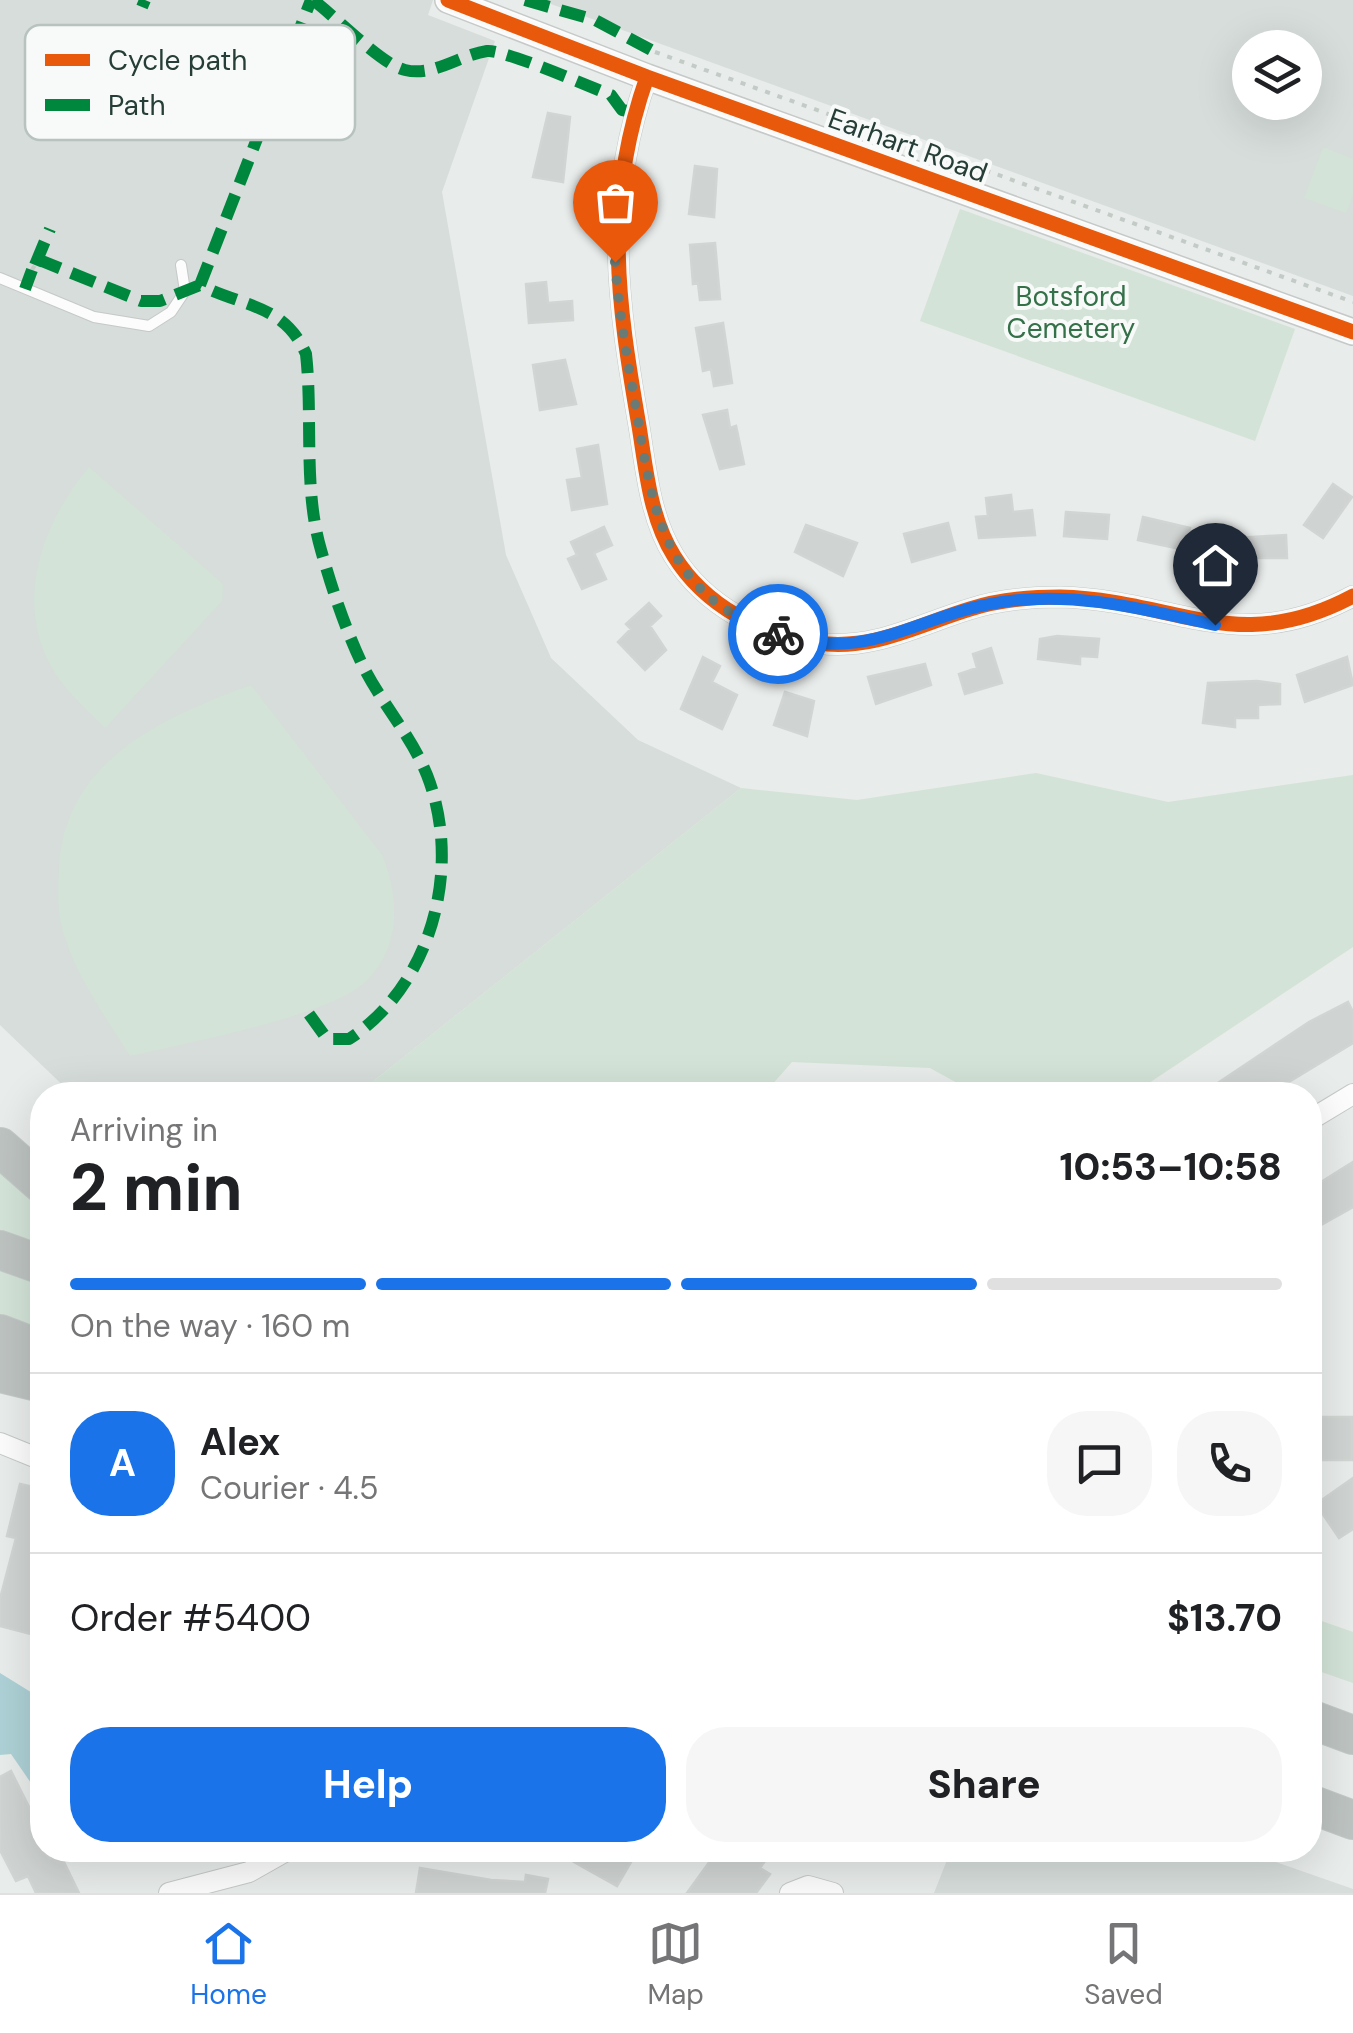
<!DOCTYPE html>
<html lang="en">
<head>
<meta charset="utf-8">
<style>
  body { margin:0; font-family:"DM Sans",sans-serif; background:#f6f6f6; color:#202124; height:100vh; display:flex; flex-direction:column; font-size:38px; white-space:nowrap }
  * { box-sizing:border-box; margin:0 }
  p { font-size:32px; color:#757577 }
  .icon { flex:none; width:55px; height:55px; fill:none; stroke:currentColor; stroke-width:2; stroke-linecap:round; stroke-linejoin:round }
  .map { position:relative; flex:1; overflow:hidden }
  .side { position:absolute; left:30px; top:1082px; width:1292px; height:780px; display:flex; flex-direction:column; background:#fff; border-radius:40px; box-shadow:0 10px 40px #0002 }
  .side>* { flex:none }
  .controls { position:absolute; left:1232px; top:30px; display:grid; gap:20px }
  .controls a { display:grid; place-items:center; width:90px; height:90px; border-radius:50%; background:#fff; box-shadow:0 10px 40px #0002; font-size:50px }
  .pin { position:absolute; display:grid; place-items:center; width:85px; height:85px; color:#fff; margin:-102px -42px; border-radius:50% 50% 50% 0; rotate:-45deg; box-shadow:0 0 10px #0007 }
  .pin .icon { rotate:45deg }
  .courier { position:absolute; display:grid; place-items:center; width:100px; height:100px; margin:-50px; border:8px solid #1a73e8; border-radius:50%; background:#fff; color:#222; box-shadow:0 2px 12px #0007 }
  .summary em { font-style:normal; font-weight:800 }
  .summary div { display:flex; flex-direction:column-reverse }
  .summary { display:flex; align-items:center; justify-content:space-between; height:170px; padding:0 40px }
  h1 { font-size:65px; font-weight:800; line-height:75px }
  .bar { display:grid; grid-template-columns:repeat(4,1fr); gap:15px 10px; align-content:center; height:120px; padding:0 40px }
  .bar i { height:12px; border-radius:8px; background:#e0e0e0 }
  .bar .on { background:#1a73e8 }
  .bar p { grid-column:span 4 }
  .line { display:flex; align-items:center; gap:25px; padding:0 40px; border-top:2px solid #e0e0e0 }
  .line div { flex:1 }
  .round { display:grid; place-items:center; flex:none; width:105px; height:105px; border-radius:40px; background:#f6f6f6 }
  .primary-button { display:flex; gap:20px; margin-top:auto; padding:20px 40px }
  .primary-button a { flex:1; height:115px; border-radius:40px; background:#1a73e8; color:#fff; font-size:40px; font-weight:800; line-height:115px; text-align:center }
  .primary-button a+a { background:#f6f6f6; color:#202124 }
  .menu { display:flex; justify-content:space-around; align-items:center; height:140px; border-top:2px solid #e0e0e0; background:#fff; font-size:28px; color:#757577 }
  .menu a { display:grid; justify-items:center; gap:5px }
  .menu .on { color:#1a73e8 }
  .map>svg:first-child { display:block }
  .built { fill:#d6ddda; fill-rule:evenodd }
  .green { fill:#d3e3d7 }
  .water { fill:#add1d6 }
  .building { fill:#cfd3d1; stroke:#d1d5d3; stroke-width:2.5 }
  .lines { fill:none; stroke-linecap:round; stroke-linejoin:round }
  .service-casing { stroke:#c5c9c7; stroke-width:12 }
  .minor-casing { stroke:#c5c9c7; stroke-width:22 }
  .tertiary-casing { stroke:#c5c9c7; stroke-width:28 }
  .motorway-casing { stroke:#c3cac8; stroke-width:40 }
  .path { stroke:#c3cbc7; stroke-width:4; stroke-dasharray:5 8; stroke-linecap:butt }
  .service { stroke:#fcfcfc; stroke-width:10 }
  .minor { stroke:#fcfcfc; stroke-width:20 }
  .tertiary { stroke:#fcfcfc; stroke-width:25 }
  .motorway { stroke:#bdc3c1; stroke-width:38 }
  .quiet { stroke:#00873e; stroke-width:12; stroke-dasharray:25 12; stroke-linecap:butt }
  .cycleway-casing { stroke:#f7faf8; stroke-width:21 }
  .cycleway { stroke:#e8590c; stroke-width:15 }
  .done { stroke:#6a7b76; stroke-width:10; stroke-dasharray:0 18 }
  .route { stroke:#1a73e8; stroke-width:12 }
  .labels { text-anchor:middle; stroke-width:8; stroke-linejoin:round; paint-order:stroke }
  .street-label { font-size:28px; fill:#263e37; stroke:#f7faf8 }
  .park-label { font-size:28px; fill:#347149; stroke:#f7faf8 }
  .key { fill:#f7faf8; stroke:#b8c2be; stroke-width:2.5 }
  .key-label { font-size:28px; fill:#263e37 }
</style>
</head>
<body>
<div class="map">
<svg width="1353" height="1893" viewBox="0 0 1353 1893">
  <rect width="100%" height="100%" fill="#e8ecea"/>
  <path class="built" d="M0,0H433L428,15L495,41L442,192L506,555L551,658L638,740L741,788L356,1095H73L0,1025Z
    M540,0H1353V296ZM1250,48H1305V102H1250Z
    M951,1850H1241L1353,1889V1893H934Z"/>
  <path class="green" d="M1323,147L1353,159V195L1346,213L1304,198Z
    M960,209L1295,329L1255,441L920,321Z
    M89,467L223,584L222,601L105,728C89,712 70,695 57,676C11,607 41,524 89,467Z
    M251,685L382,855C400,896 401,950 364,983C326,1017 185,1043 130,1056C107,1019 77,978 64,935C57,914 58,889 59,867C65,760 163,717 251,685Z
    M1036,773L1168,802L1353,775V947L1131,1095H979L930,1068L792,1062L763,1095H356L741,788L857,800Z
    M0,1171L42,1199V1322L0,1337Z
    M1310,1617L1353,1632V1683L1310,1668Z"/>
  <path class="water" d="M0,1673L42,1699V1799L11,1754L0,1755Z"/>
  <path class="building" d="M548,113L570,117L563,182L533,177Z
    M695,166L717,169L714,217L689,214Z
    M715,243L720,299L700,300L698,283L693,284L690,245Z
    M546,282L548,303L572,301L573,320L529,323L526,284Z
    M723,323L732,383L714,386L711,369L703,371L696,328Z
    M565,360L576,404L540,410L533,365Z
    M727,410L730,428L736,426L744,464L720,469L703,415Z
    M598,445L607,504L572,510L567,480L582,478L577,449Z
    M1333,484L1352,497L1323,538L1304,525Z
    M1011,495L1013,512L1032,510L1035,535L979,538L976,517L988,516L986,498Z
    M1066,512L1109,515L1107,539L1064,536Z
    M1143,517L1190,528L1185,550L1138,540Z
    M948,523L955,550L912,562L904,534Z
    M806,525L857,543L843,576L795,552Z
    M604,527L612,545L594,553L606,579L582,589L568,559L577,555L571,542Z
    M1286,535L1287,558H1239L1238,538Z
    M649,603L661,616L650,626L666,650L645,670L618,642L631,629L626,624Z
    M1057,636L1099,639L1097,657L1080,656V664L1038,659L1040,639Z
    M991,648L1002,683L965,694L959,674L977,668L973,654Z
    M703,657L720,666L712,682L737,695L722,729L681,709Z
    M1347,657L1353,685L1305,702L1297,675Z
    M925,664L931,685L876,704L868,677Z
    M1257,681L1280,684V704L1258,705V718H1235V727L1203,723L1208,683Z
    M785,692L814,701L807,736L774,725Z
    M1348,1002L1353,1012V1043L1267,1095H1200L1309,1022Z
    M1353,1162V1207L1310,1231V1189Z
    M1310,1417H1352V1460H1310Z
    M1353,1478V1529L1339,1538L1316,1504Z
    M20,1484L42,1489V1589L36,1614L42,1616V1637L0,1626V1599L16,1538L7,1536Z
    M11,1771L37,1823L33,1825L42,1850L50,1859L60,1854L79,1893H36L28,1876L16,1881L0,1850V1777Z
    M580,1850H638L617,1886L574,1862Z
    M718,1850H773L760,1868L770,1874L756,1893H687Z
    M420,1868L491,1880L525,1882L526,1875L548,1879L545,1893H416Z"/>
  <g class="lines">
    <defs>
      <path id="service" d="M0,278L94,317L149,326L171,312L185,291L181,265"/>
      <path id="minor" d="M647,77C603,202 617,299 639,426C646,469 650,518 674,556C705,606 761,635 818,643C873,651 920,624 970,609C998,600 1031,597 1060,597C1176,600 1237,658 1353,596
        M1310,1120L1353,1094
        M0,1443L42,1460
        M169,1893L249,1872L288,1850
        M790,1893L808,1886L833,1893"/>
      <path id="tertiary" d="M448,0L647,77L1353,332"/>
      <path id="motorway" d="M0,1147L42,1184
        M0,1250L42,1265
        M0,1334L42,1350
        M0,1373L42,1383
        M1310,1719L1353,1735
        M1310,1804L1353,1820"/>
    </defs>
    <use href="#service" class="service-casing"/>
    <use href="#minor" class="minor-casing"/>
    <use href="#tertiary" class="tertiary-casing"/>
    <use href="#motorway" class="motorway-casing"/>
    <path class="path" d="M655,52L1353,302
      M32,270L35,265"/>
    <use href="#service" class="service"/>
    <use href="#minor" class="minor"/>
    <use href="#tertiary" class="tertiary"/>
    <use href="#motorway" class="motorway"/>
    <path class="quiet" d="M313,0C336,17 382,65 405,70C434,77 459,55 487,51C503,49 590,87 611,95L622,110L634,112
      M525,0L595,20L655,52
      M142,7L145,0
      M37,259L141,301H160L200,285
      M35,265L50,229
      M25,289L32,270
      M309,1014L327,1039H349C432,985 463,867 427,775C411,735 381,703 362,664C345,628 332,589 321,550C303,489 313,417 306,354C284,304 243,307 200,285L311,0"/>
    <defs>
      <path id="cycleway" d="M448,0L647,77L1353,332
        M647,77C603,202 617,299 639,426C646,469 650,518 674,556C705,606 761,635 818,643C873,651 920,624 970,609C998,600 1031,597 1060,597C1176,600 1237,658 1353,596"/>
    </defs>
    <use href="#cycleway" class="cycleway-casing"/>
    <use href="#cycleway" class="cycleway"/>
  </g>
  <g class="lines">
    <path class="done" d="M615,262C619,311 627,359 636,408C653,511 663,596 778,634"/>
    <path class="route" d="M778,634C870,665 917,614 1002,602C1075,591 1143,609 1215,625"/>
  </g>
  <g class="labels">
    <g class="street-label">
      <text transform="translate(908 145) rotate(20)" y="10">Earhart Road</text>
    </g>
    <g class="park-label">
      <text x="1071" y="306">Botsford<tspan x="1071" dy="32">Cemetery</tspan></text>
    </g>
  </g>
  <rect x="25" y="25" width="330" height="115" rx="15" class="key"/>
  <rect x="45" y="54" width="45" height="12" fill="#e8590c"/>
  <rect x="45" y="99" width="45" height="12" fill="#00873e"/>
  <g class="key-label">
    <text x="108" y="70">Cycle path</text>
    <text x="108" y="115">Path</text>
  </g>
</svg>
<div class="controls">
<a><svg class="icon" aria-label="layers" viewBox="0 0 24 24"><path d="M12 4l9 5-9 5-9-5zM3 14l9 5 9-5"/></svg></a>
</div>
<div class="pin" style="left:615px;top:262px;background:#ea580c"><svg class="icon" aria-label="bag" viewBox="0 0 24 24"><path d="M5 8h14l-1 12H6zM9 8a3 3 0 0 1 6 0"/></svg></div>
<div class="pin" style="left:1215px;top:625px;background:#1f2937"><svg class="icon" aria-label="home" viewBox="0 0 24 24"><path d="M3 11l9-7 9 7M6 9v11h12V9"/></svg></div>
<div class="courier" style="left:778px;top:634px"><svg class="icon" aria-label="bike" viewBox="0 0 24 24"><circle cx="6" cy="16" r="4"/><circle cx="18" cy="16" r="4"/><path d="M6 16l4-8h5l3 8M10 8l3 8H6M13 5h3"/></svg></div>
<section class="side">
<div class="summary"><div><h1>2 min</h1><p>Arriving in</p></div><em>10:53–10:58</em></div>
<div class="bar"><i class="on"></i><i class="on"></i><i class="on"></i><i></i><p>On the way · 160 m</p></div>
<div class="line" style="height:180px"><b class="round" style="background:#1a73e8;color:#fff">A</b><div><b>Alex</b><p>Courier · 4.5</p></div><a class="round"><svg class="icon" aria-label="chat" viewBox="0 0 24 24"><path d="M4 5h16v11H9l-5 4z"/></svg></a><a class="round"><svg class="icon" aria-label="phone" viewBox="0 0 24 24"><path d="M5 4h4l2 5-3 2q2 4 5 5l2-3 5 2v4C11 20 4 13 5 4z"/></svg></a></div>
<div class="line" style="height:130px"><div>Order #5400</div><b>$13.70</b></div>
<div class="primary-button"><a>Help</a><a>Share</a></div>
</section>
</div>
<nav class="menu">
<a class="on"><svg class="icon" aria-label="home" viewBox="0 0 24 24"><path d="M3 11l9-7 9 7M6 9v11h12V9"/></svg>Home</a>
<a><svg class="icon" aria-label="map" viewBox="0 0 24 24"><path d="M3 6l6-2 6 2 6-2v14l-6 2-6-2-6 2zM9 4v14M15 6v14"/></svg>Map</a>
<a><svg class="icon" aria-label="saved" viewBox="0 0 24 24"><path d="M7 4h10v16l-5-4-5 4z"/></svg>Saved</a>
</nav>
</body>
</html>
